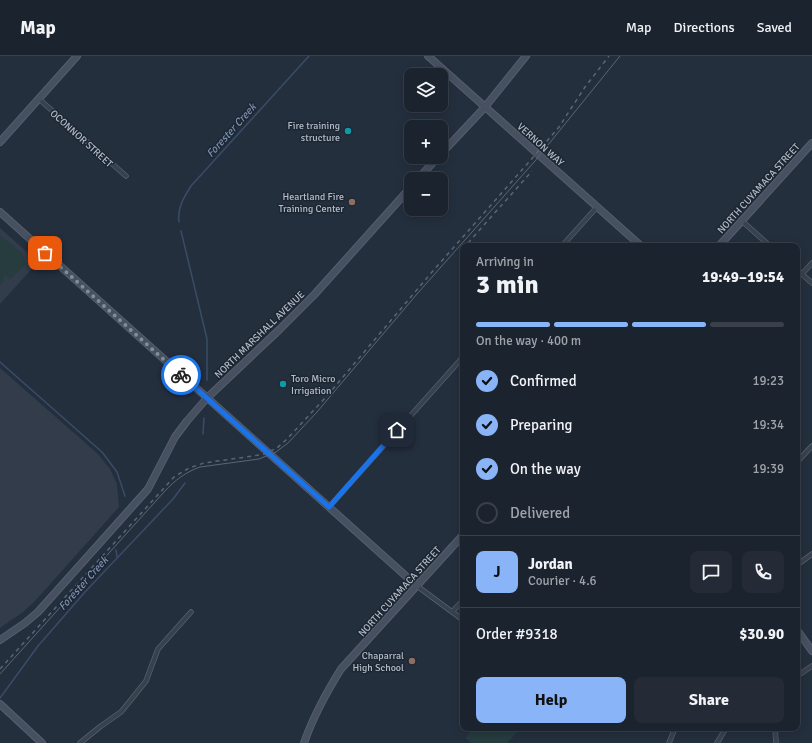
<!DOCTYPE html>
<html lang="en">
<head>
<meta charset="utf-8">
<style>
  body { margin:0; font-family:Signika,sans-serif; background:#242b36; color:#f1f3f6; height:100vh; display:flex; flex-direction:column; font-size:15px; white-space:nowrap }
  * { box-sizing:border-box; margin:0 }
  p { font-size:13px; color:#a0a4aa }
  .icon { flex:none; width:22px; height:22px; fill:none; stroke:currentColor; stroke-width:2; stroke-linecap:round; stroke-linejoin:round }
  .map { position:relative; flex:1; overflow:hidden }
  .details { position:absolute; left:460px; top:187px; width:340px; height:488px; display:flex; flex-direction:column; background:#1b232e; border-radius:8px; box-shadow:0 2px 10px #0003,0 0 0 1px #39404a }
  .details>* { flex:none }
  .buttons { position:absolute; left:404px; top:12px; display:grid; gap:8px }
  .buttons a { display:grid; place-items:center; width:44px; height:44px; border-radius:8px; background:#1b232e; box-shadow:0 2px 10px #0003,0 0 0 1px #39404a; font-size:20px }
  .pin { position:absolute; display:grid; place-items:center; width:34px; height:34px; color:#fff; margin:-17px; border-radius:8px; box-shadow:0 2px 6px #0006 }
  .courier { position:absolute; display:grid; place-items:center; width:40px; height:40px; margin:-20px; border:3px solid #1a73e8; border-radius:50%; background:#fff; color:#222; box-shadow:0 1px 5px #0007 }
  .overview em { font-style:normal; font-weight:800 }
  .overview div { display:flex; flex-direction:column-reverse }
  .overview { display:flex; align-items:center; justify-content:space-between; height:68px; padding:0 16px }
  h1 { font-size:26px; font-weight:800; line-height:30px }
  .bar { display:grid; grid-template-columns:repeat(4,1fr); gap:6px 4px; align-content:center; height:48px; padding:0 16px }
  .bar i { height:5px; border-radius:3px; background:#39404a }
  .bar .selected { background:#8ab4f8 }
  .bar p { grid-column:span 4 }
  .line { display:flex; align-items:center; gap:10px; padding:0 16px; border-top:1px solid #39404a }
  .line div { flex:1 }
  .round { display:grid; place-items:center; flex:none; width:42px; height:42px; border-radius:8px; background:#242b36 }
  ol { padding:0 16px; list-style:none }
  li { display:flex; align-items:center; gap:12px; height:44px }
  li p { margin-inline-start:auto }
  li .icon { padding:4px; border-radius:50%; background:#8ab4f8; color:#111; stroke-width:4 }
  li:last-child { color:#a0a4aa }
  li i { width:22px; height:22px; border:2px solid #39404a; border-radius:50% }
  .cta { display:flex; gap:8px; margin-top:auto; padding:8px 16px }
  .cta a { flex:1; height:46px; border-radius:8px; background:#8ab4f8; color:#111; font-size:16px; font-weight:800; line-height:46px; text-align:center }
  .cta a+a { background:#242b36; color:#f1f3f6 }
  header { display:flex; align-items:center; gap:24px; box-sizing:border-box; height:56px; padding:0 20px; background:#1b232e; border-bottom:1px solid #39404a }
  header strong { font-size:19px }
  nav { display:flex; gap:22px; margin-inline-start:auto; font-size:14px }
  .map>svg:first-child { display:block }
  .airport { fill:#323c4b }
  .green { fill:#263c3f }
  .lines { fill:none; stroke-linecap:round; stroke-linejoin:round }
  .stream { stroke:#394c67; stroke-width:1.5 }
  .street-casing { stroke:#565f6c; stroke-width:5.5 }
  .secondary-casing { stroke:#565f6c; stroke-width:8 }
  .street { stroke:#38414e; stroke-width:4 }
  .secondary { stroke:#465061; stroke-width:6 }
  .tram { stroke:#5a6575; stroke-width:1 }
  .rail { stroke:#5a6575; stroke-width:1.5; stroke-dasharray:4 4; stroke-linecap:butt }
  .done { stroke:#828b98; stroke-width:4; stroke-dasharray:0 7.2 }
  .route { stroke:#1a73e8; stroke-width:5 }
  .culture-dot { fill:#0f9aa8; stroke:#1d2633; stroke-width:1.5 }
  .education-dot { fill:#8d6e63; stroke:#1d2633; stroke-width:1.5 }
  .labels { text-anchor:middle; stroke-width:3; stroke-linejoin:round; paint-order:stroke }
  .poi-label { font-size:10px; fill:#b4bcc9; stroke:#1d2633; text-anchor:end }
  .street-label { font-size:10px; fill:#b4bcc9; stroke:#1d2633 }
  .water-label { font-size:11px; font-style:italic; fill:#7c92b1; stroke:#1d2633 }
</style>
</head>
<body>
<header>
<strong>Map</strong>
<nav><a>Map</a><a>Directions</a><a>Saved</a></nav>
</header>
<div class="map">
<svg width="812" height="687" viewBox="0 0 812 687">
  <rect width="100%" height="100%" fill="#242f3e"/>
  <path class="airport" d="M0,172L38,206L0,248Z
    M0,312L98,398L110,413L117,428L119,451L35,545L23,556L0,572Z"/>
  <path class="green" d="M0,180C9,186 27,197 25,209L10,223L5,219L3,223L5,224L0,229Z
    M474,672H521L507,687H471L465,682Z"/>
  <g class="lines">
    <path class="stream" d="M179,166C177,152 184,141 191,130L309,0
      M181,175L207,283V324
      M0,306L102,396L117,416L125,440
      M203,378L204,362
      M116,494L117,501
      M0,642L38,590L85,536L173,443L185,427"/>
    <defs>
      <path id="street" d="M39,43L126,120
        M742,165L770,190
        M562,190L597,151
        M797,214L812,227
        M802,218L812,207
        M797,406L812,390
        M329,451L463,301
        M797,509L812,498
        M417,530L463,564
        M452,556L463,544
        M797,620L812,610
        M775,672L776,687
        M80,687L101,670L121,656L130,645L146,625L158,593L191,556
        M669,687L675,672
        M717,687L726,672"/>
      <path id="secondary" d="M428,0L641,190
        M0,86L77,0
        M441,98L485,51L526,0
        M418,123L438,101
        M0,156L417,530
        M719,190L812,87
        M797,574L812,595
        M0,584L25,567L38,556L148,433L175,381L187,365L207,342L279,274L314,239L411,131
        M0,648L42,687
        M304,687C313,661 326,637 341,613L463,479"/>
    </defs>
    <use href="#street" class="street-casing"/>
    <use href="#secondary" class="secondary-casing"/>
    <use href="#street" class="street"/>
    <use href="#secondary" class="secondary"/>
    <path class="tram" d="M0,618L164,436C175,424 186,416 200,411L259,403L276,396L288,387L317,356L417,238L535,105L620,0"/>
    <path class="rail" d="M468,187L532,115
      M0,613L174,421L189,412L204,407L253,400L264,398L277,392L287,383L326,341L432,216L529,106L559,71L585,31L609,0"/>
  </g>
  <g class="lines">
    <path class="done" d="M45,197L181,319"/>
    <path class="route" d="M181,319L329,451L397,374"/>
  </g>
  <g class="culture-dot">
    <circle cx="348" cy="75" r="4"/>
    <circle cx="283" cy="328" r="4"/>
  </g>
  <g class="education-dot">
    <circle cx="352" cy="146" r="4"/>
    <circle cx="412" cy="605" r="4"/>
  </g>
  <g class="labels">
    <g class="poi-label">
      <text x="340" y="73">Fire training<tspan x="340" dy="12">structure</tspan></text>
      <text x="344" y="144">Heartland Fire<tspan x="344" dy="12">Training Center</tspan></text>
      <text x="291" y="326" text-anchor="start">Toro Micro<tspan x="291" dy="12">Irrigation</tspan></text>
      <text x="404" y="603">Chaparral<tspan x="404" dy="12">High School</tspan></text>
    </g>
    <g class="street-label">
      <text transform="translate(82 82) rotate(42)" y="4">OCONNOR STREET</text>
      <text transform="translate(541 88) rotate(42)" y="4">VERNON WAY</text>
      <text transform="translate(758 132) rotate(-48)" y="4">NORTH CUYAMACA STREET</text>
      <text transform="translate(259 278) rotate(-44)" y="4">NORTH MARSHALL AVENUE</text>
      <text transform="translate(399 535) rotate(-48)" y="4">NORTH CUYAMACA STREET</text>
    </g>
    <g class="water-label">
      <text transform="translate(231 74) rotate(-48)" y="4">Forester Creek</text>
      <text transform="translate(83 527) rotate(-48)" y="4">Forester Creek</text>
    </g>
  </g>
</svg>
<div class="buttons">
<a><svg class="icon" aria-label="layers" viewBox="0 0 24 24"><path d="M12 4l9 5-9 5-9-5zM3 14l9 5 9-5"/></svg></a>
<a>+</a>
<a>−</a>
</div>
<div class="pin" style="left:45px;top:197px;background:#ea580c"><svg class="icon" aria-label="bag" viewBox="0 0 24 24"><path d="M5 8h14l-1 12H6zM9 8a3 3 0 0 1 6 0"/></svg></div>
<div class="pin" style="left:397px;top:374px;background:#1f2937"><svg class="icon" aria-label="home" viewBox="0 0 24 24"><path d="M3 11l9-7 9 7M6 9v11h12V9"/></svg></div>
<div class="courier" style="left:181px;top:319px"><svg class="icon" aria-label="bike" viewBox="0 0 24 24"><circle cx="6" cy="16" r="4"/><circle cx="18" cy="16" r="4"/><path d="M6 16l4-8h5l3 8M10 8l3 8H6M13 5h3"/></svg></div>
<section class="details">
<div class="overview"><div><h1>3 min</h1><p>Arriving in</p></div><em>19:49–19:54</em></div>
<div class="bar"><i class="selected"></i><i class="selected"></i><i class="selected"></i><i></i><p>On the way · 400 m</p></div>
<ol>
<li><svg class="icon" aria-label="check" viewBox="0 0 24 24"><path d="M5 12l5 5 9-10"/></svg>Confirmed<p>19:23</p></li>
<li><svg class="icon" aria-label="check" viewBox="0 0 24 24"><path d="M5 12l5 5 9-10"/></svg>Preparing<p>19:34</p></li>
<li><svg class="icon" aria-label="check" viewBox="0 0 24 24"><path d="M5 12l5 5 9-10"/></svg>On the way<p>19:39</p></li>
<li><i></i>Delivered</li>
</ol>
<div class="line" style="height:72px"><b class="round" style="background:#8ab4f8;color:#111">J</b><div><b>Jordan</b><p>Courier · 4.6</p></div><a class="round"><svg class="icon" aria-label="chat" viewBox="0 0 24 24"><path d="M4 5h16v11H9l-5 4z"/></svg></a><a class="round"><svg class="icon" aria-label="phone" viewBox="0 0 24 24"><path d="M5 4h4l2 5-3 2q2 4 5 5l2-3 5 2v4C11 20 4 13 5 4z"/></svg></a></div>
<div class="line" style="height:52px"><div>Order #9318</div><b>$30.90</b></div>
<div class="cta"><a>Help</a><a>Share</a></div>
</section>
</div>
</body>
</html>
